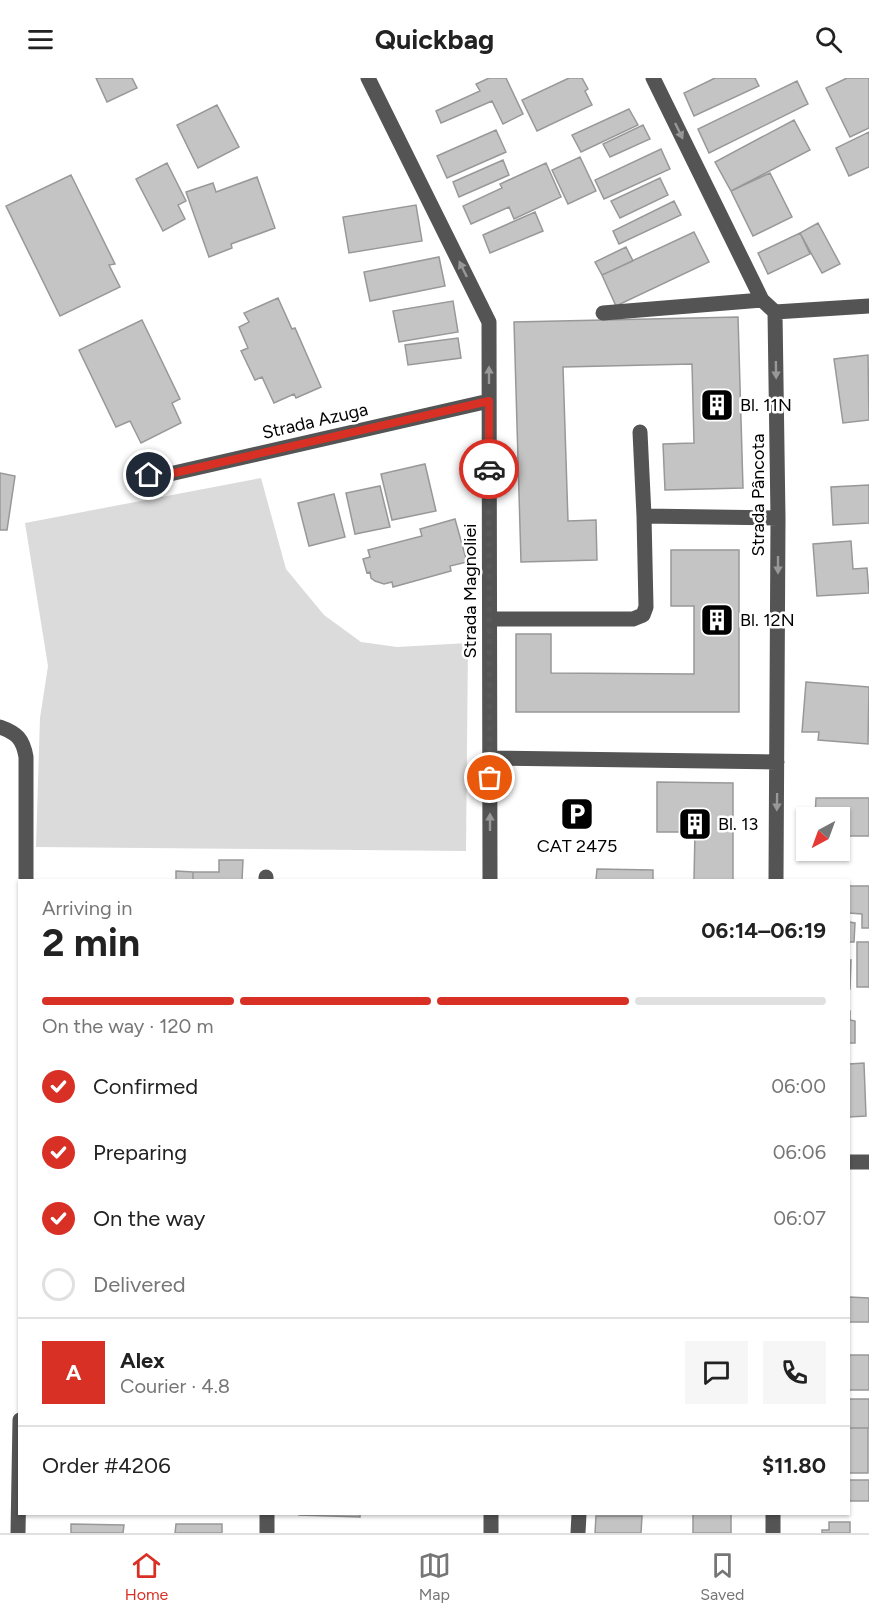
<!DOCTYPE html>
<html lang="en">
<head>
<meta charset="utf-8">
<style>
  body { margin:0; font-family:Figtree,sans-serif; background:#f6f6f6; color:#222; height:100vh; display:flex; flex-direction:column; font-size:22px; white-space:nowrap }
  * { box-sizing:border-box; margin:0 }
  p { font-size:20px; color:#767676 }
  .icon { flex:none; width:33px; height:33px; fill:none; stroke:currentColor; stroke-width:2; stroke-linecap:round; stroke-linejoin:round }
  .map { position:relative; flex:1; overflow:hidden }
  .side { position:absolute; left:18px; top:801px; width:832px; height:636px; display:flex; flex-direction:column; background:#fff; border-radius:0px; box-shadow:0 2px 4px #0004 }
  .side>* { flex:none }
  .needle { width:39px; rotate:221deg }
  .fabs { position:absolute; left:796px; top:729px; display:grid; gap:12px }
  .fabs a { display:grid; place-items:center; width:54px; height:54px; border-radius:0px; background:#fff; box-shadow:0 2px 4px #0004; font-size:30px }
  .pin { position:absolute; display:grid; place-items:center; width:51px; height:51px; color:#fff; margin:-26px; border:3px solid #fff; border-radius:50%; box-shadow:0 2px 6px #0007 }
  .courier { position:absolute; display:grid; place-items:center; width:60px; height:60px; margin:-30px; border:4px solid #d93025; border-radius:50%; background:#fff; color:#222; box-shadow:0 2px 8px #0007 }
  .overview em { font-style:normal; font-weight:700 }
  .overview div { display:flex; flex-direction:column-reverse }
  .overview { display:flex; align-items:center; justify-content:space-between; height:102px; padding:0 24px }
  h1 { font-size:39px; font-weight:700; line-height:45px }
  .bar { display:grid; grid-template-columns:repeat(4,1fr); gap:9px 6px; align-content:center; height:72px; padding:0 24px }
  .bar i { height:8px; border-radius:4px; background:#e0e0e0 }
  .bar .selected { background:#d93025 }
  .bar p { grid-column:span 4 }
  .line { display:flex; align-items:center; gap:15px; padding:0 24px; border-top:2px solid #e0e0e0 }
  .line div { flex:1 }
  .round { display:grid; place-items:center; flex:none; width:63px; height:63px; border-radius:0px; background:#f6f6f6 }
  ol { padding:0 24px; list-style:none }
  li { display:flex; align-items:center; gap:18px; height:66px }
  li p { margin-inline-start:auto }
  li .icon { padding:6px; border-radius:50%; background:#d93025; color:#fff; stroke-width:4 }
  li:last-child { color:#767676 }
  li i { width:33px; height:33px; border:3px solid #e0e0e0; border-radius:50% }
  header { display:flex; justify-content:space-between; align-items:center; height:78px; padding:0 24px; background:#fff; font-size:27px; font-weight:700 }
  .tabs { display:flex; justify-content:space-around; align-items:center; height:84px; border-top:2px solid #e0e0e0; background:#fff; font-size:16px; color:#767676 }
  .tabs a { display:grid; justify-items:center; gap:3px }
  .tabs .selected { color:#d93025 }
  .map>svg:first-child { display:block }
  .green { fill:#dbdbdb }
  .building { fill:#c4c4c4; stroke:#989898; stroke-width:1.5 }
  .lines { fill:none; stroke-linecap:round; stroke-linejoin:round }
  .minor { stroke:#545454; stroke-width:15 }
  .oneway { fill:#989898 }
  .done { stroke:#595959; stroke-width:6; stroke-dasharray:0 10.8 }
  .route { stroke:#d93025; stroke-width:8 }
  .labels { text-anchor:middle; stroke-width:5; stroke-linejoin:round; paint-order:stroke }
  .poi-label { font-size:18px; fill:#000; stroke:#fff; text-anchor:start }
  .street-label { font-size:18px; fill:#000; stroke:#fff }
</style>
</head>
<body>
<header><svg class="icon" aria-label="menu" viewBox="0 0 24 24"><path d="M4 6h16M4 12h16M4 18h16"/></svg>Quickbag<svg class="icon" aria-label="search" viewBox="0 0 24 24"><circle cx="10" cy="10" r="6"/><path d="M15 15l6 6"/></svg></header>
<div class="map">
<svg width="869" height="1455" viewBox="0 0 869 1455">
  <rect width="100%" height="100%" fill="#fff"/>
  <path class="green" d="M261,400L286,491L324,537L361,564L397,569L468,565L466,773L36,769L40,640L48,588L25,445Z"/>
  <path class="building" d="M96,0H132L137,10L107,24Z
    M489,0H506L523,36L503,46L492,23L441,45L436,33L480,13L476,6Z
    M569,0H582L588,11L585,13L592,27L537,53L522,22Z
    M715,0H755L759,8L694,38L684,15Z
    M847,0H869V50L850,59L826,10Z
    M797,3L808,26L709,75L698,51Z
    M217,27L239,69L198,90L177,47Z
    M629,31L638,47L581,74L572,57Z
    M794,42L810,72L731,113L715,84Z
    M643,47L650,61L610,79L603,66Z
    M496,52L506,74L447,100L437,78Z
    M869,54V89L849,98L836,70Z
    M661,71L670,91L604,121L595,102Z
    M580,79L596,113L568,126L552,92Z
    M503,82L509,97L459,119L453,104Z
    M167,85L186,123L178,127L185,141L163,153L136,101Z
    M546,85L561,119L514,141L509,129L471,146L463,128L502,110L500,106Z
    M770,95L792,139L753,158L731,113Z
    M71,97L115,186L109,187L120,209L60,238L6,128Z
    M257,99L275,150L231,166L232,170L209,179L186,114L213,105L216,114Z
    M660,100L668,117L620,140L611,123Z
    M674,123L681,137L619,166L613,153Z
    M416,127L422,163L349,175L343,139Z
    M535,134L543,153L490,175L483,157Z
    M818,145L840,186L822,195L800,155Z
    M694,154L709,184L616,228L602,197Z
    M800,155L810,176L768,196L758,175Z
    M626,169L633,183L602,197L595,184Z
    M439,179L445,208L370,223L364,194Z
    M278,220L292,251L295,250L321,309L296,320L294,316L274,325L262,299L255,302L241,273L248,270L239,249L249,244L244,235Z
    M453,223L458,254L399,264L393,233Z
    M738,239L743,410L665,412L663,366L694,365L692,286L563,289L568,443L596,442L597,482L521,484L514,244Z
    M142,242L180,321L172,325L181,345L141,365L130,343L116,349L79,272Z
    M458,260L461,280L408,287L405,267Z
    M868,277L869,342L843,345L834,281Z
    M425,386L436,433L392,442L381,396Z
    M0,395L15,398L7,452H0Z
    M869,407V445L833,447L831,409Z
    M380,408L390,449L355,456L346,415Z
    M334,416L345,459L309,468L298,425Z
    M455,441L467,484L450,488L451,493L393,509L392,504L384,506L375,503L371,500L370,494L367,495L363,481L370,479L368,472L422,458L420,451Z
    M851,463L853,491L867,490L869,515L817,518L813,466Z
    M671,472H739V634H516V556H551V595L694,596V528H671Z
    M806,604L869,609L868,666L818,662L819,654H802Z
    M657,704L733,705V802H694L695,754H657Z
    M816,720H869V758H840V740H815Z
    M219,782H243L242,802H193V794H219Z
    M597,791L653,792V802H596Z
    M176,793L193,794V802H176Z
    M849,808H869V850H862V836L849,835Z
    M849,844L855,845L854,864H849Z
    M857,864H869V909H857Z
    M849,882H851L850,911H849Z
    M849,933H850V942L855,943V965H849Z
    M864,985L866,1038L849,1039V986Z
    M849,1219L869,1220V1244H849Z
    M849,1277H869V1312H849Z
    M849,1321H869V1350H849Z
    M849,1350H868V1395H849Z
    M849,1402H869V1423H849Z
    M299,1436H360V1439L299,1437Z
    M693,1436H731V1455H693Z
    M596,1438H642L641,1455H595Z
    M829,1444H850V1455H822V1452H829Z
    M71,1446L124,1447L123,1455H71Z
    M176,1446H222V1455H175Z"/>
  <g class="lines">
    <path class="minor" d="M368,0L489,244L490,802
      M653,0L762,222L775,234L778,440L776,802
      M775,234L869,228
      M603,235L762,222
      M640,354L644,438L778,440
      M149,397L161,398L489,323
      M490,541H633L643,537L646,529L644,438
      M0,649C17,655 23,661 26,679V802
      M490,680L777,684
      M266,799V802
      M849,1084H869
      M267,1436V1455
      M491,1436V1455
      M18,1455L20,1342
      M578,1455L579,1436
      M773,1455V1436"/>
  </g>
  <defs><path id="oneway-solid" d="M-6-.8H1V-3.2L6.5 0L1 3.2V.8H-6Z" transform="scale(1.5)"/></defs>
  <g class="oneway">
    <use href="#oneway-solid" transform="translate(679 53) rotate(64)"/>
    <use href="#oneway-solid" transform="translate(463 191) rotate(-116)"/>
    <use href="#oneway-solid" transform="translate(776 292) rotate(89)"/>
    <use href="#oneway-solid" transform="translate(489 297) rotate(-90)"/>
    <use href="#oneway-solid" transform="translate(778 487) rotate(90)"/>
    <use href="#oneway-solid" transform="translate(777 724) rotate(91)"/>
    <use href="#oneway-solid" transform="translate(490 744) rotate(-90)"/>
  </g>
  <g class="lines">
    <path class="done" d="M489,391L490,700"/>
    <path class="route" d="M149,397L161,398L489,323V391"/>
  </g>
  <defs>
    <symbol id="building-square" viewBox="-11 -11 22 22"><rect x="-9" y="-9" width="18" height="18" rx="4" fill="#000" stroke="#fff"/><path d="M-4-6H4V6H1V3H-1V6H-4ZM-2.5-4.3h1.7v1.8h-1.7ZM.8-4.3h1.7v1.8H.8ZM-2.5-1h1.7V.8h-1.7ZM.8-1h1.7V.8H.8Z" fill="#fff"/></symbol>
    <symbol id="parking-square" viewBox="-11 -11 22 22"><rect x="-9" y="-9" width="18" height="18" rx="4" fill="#000" stroke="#fff"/><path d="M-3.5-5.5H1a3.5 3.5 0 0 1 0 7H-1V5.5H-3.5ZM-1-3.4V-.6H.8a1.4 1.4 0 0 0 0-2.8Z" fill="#fff"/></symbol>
  </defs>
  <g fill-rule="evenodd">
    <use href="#building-square" x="698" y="308" width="38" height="38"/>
    <use href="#building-square" x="698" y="523" width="38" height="38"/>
    <use href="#parking-square" x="558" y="717" width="38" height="38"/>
    <use href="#building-square" x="676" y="727" width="38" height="38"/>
  </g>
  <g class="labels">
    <g class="poi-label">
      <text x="740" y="333">Bl. 11N</text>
      <text x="740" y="548">Bl. 12N</text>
      <text x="718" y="752">Bl. 13</text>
      <text x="577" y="774" text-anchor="middle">CAT 2475</text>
    </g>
    <g class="street-label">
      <text transform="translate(315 343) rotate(-13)" y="6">Strada Azuga</text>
      <text transform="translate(758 417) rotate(-90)" y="6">Strada Pâncota</text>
      <text transform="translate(470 513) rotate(-90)" y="6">Strada Magnoliei</text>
    </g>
  </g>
</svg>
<div class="fabs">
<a><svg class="needle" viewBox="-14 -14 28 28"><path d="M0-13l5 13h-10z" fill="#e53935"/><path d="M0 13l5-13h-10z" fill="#767676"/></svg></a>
</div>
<div class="pin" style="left:490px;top:700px;background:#ea580c"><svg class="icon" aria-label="bag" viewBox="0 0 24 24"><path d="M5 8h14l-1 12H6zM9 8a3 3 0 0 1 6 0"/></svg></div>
<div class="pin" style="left:149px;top:397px;background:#1f2937"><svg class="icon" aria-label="home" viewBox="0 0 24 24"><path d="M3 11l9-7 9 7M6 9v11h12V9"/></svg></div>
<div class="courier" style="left:489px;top:391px"><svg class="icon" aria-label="car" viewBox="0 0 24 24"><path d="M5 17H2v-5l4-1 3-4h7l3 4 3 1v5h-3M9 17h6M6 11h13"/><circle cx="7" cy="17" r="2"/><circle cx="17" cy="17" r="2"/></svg></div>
<section class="side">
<div class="overview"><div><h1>2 min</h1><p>Arriving in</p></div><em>06:14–06:19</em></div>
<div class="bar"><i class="selected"></i><i class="selected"></i><i class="selected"></i><i></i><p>On the way · 120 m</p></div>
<ol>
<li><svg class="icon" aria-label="check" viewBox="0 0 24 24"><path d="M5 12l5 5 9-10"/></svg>Confirmed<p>06:00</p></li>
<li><svg class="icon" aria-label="check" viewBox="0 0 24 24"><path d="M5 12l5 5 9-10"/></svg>Preparing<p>06:06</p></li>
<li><svg class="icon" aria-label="check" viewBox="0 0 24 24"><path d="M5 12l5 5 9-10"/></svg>On the way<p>06:07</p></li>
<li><i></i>Delivered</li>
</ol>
<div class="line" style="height:108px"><b class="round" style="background:#d93025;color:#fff">A</b><div><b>Alex</b><p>Courier · 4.8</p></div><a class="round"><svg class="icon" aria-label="chat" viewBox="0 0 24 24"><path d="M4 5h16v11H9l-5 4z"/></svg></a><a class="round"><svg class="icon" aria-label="phone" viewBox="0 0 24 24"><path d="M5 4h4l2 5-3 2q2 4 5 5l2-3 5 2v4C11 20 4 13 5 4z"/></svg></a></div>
<div class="line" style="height:78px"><div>Order #4206</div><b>$11.80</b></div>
</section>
</div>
<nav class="tabs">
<a class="selected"><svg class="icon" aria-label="home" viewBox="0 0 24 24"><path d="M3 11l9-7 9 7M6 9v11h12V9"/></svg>Home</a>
<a><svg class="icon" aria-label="map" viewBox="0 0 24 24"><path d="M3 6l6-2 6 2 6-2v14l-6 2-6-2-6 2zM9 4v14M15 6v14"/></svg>Map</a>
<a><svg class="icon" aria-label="saved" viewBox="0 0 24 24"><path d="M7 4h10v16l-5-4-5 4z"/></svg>Saved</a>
</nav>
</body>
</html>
